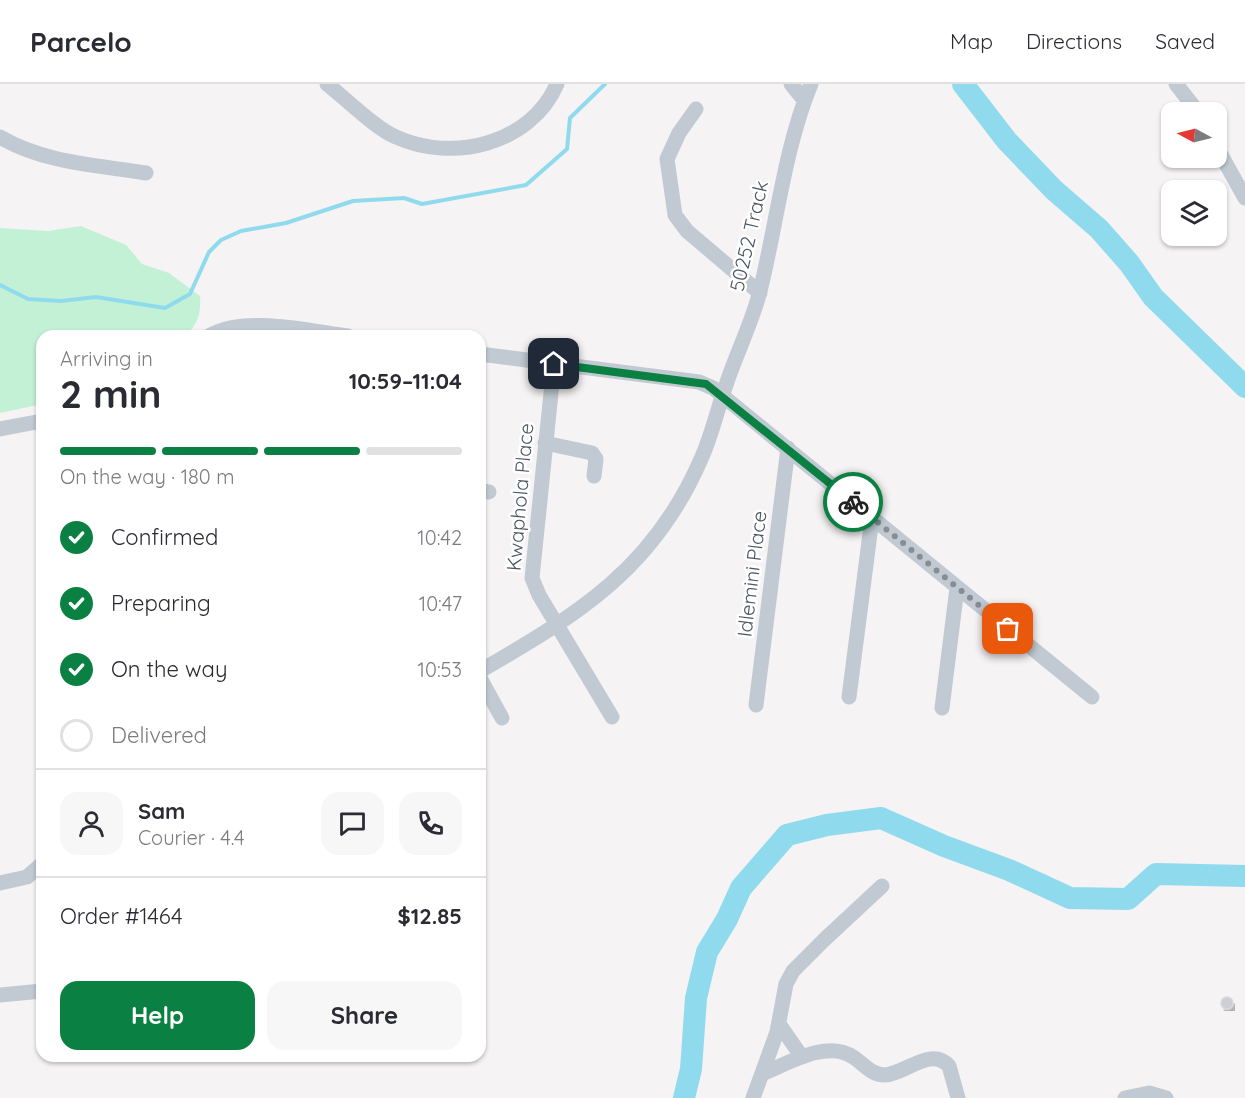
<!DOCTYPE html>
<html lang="en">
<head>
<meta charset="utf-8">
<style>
  body { margin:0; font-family:Quicksand,sans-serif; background:#f7f7f7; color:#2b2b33; height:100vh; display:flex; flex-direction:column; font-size:22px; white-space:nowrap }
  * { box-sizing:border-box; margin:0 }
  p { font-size:20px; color:#7c7c81 }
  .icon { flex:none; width:33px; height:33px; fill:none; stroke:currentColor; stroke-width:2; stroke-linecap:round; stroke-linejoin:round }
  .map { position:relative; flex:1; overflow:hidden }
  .panel { position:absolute; left:36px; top:246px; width:450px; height:732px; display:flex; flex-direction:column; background:#fff; border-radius:18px; box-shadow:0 2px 4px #0004 }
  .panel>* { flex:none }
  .needle { width:39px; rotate:277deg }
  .tools { position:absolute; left:1161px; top:18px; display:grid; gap:12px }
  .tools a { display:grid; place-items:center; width:66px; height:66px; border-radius:12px; background:#fff; box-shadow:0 2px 4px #0004; font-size:30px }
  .pin { position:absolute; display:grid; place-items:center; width:51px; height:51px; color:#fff; margin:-26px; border-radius:12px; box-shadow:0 3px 9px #0006 }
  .courier { position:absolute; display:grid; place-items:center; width:60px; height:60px; margin:-30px; border:4px solid #0b8043; border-radius:50%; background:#fff; color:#222; box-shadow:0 2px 8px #0007 }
  .headline em { font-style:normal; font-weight:800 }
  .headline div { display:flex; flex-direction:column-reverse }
  .headline { display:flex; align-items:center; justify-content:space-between; height:102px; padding:0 24px }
  h1 { font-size:39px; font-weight:800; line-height:45px }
  .bar { display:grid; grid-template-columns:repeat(4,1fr); gap:9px 6px; align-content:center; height:72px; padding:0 24px }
  .bar i { height:8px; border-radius:4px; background:#e1e1e2 }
  .bar .active { background:#0b8043 }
  .bar p { grid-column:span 4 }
  .line { display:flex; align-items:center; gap:15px; padding:0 24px; border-top:2px solid #e1e1e2 }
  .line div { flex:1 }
  .round { display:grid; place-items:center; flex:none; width:63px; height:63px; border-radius:18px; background:#f7f7f7 }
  ol { padding:0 24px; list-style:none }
  li { display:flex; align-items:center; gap:18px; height:66px }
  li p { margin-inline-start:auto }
  li .icon { padding:6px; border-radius:50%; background:#0b8043; color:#fff; stroke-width:4 }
  li:last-child { color:#7c7c81 }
  li i { width:33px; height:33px; border:3px solid #e1e1e2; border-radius:50% }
  .button { display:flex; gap:12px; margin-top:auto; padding:12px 24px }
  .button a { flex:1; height:69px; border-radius:18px; background:#0b8043; color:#fff; font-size:24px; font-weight:800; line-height:69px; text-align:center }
  .button a+a { background:#f7f7f7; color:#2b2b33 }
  header { display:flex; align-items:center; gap:36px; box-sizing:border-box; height:84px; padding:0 30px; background:#fff; border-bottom:2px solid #e1e1e2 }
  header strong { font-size:28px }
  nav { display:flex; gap:33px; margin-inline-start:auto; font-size:21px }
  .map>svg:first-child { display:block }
  .green { fill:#c3f1d5 }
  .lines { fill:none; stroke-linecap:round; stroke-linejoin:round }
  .stream { stroke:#90daee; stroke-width:4 }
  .river { stroke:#90daee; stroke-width:22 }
  .building { fill:#cdcfd5; stroke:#d7d9de; stroke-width:1.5; filter:url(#shadow) }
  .minor { stroke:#c1cad2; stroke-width:15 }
  .done { stroke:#868d94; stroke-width:6; stroke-dasharray:0 10.8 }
  .route { stroke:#0b8043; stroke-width:8 }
  .labels { text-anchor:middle; stroke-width:5; stroke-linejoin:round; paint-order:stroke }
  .street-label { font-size:20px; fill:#4a5661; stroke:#fff }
</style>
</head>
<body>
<header>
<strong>Parcelo</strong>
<nav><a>Map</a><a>Directions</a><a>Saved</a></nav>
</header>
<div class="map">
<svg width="1245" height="1014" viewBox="0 0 1245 1014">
  <defs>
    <filter id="shadow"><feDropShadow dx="3.5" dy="6" stdDeviation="0" flood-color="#0004"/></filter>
  </defs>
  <rect width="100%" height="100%" fill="#f5f3f3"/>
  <path class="green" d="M81,142L126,161L142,180L169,189L200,212C201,230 198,240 185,252H42V320L0,329V144L48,147Z"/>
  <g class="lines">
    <path class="stream" d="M0,201L28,215L61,217L96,213L165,224L190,210L209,168L221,156L241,147L286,139L353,117L404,114L422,120L526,101L567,65L570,34L605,0"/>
    <path class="river" d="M963,0L1007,57L1054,106L1099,145L1129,179L1153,213L1245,303
      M684,1014L691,985L696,914L707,868L727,835L741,804L787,751L827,741L881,734L944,762L1009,786L1070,814L1128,815L1156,790L1245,792"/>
  </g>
  <path class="building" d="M1221 919a6 6 0 1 1 12 0a6 6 0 1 1-12 0Z"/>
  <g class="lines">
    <path class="minor" d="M327,0C345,14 376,45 396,53C453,79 531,60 557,0
      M791,0L804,16
      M1176,0L1198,28
      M696,25L679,49L667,75L675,131L687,147L760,209
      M0,53C44,79 97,81 146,89
      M1216,62L1245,114
      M209,252C243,231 309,247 348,252
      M480,270L699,298L713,304L1092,613
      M554,280L532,494L539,511L612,633
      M0,345L42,337
      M545,359L592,369L596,375L594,392
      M480,407L489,408
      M480,587C579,530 654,484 701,375C712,351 717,326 726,301C736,270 752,239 760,207C777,139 784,66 811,0
      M480,594L502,634
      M849,613L872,434
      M756,621L788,364
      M942,624L957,504
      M0,799L27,793L42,780
      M0,911L42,907
      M779,940L802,973
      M762,990C787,980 827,955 853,973C864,980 871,991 885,991C905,990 931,962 949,982L958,1014
      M753,1014L777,948L786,900L793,887L825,855L882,802
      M1125,1014L1149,1009L1166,1014"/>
  </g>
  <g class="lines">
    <path class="done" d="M853,418L1008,545"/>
    <path class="route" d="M554,280L706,300L853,418"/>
  </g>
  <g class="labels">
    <g class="street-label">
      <text transform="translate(749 152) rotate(-77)" y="7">50252 Track</text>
      <text transform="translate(520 413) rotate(-85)" y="7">Kwaphola Place</text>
      <text transform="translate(752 490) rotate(-83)" y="7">Idlemini Place</text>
    </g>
  </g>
</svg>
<div class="tools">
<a><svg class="needle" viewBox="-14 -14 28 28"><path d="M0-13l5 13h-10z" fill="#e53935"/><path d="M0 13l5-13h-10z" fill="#7c7c81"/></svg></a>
<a><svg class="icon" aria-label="layers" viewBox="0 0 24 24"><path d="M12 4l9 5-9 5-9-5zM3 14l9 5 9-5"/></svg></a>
</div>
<div class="pin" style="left:1008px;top:545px;background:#ea580c"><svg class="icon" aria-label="bag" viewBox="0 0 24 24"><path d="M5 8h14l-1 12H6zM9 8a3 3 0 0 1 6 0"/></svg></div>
<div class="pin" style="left:554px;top:280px;background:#1f2937"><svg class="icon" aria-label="home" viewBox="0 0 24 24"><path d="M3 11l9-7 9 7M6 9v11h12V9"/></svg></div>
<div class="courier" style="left:853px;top:418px"><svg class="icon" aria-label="bike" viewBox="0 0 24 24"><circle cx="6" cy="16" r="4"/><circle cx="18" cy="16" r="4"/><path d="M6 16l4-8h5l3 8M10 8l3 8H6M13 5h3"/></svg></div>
<section class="panel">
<div class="headline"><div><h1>2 min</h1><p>Arriving in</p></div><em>10:59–11:04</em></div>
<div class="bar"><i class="active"></i><i class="active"></i><i class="active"></i><i></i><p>On the way · 180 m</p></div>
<ol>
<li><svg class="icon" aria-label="check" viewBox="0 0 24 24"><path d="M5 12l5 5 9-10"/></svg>Confirmed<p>10:42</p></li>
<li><svg class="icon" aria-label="check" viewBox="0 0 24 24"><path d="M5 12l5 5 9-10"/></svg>Preparing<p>10:47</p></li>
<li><svg class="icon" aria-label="check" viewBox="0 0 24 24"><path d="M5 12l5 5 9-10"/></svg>On the way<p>10:53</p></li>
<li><i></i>Delivered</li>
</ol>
<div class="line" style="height:108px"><a class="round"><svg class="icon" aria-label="person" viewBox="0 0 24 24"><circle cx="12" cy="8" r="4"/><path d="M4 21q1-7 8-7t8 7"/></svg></a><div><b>Sam</b><p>Courier · 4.4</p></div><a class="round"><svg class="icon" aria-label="chat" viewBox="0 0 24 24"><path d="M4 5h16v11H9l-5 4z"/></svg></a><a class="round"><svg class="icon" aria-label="phone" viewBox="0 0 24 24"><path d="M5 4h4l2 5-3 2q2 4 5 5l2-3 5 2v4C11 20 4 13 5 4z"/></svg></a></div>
<div class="line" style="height:78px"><div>Order #1464</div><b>$12.85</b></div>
<div class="button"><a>Help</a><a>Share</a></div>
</section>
</div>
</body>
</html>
